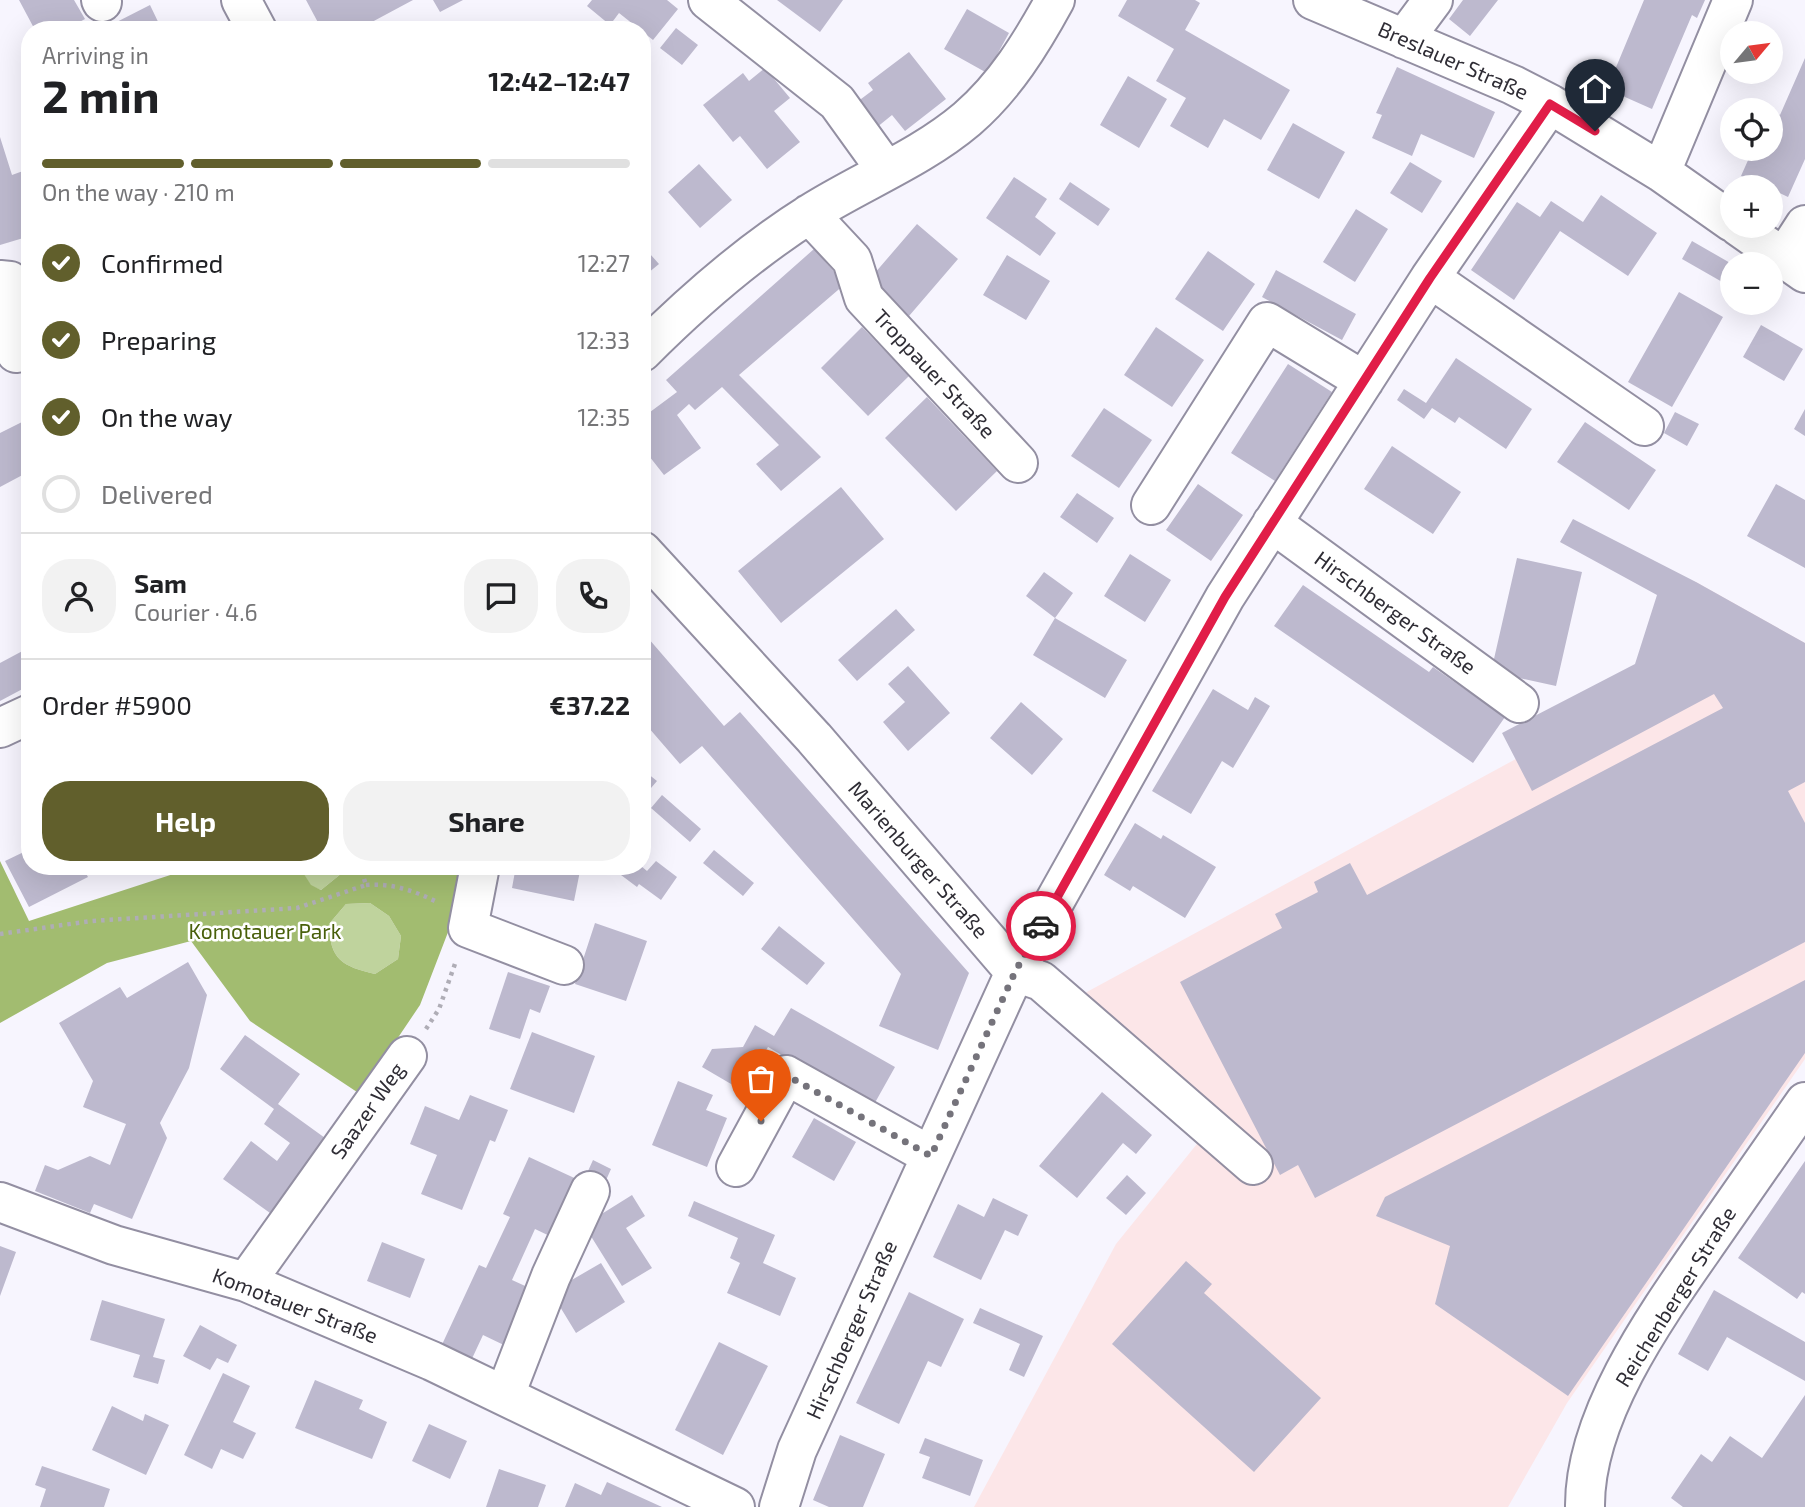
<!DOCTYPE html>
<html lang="en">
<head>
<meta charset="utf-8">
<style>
  body { margin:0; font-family:"Exo 2",sans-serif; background:#f2f2f2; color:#202124; height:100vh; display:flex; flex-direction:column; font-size:26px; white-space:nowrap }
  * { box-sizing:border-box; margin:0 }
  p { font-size:23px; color:#757577 }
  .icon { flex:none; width:38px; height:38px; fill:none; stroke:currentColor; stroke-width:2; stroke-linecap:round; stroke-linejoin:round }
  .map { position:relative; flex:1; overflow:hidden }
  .panel { position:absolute; left:21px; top:21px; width:630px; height:854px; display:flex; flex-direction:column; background:#fff; border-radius:28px; box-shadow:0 7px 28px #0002 }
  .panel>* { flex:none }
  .needle { width:46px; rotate:61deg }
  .buttons { position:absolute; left:1720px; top:21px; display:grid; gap:14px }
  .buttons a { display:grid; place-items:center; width:63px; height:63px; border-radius:50%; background:#fff; box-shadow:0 7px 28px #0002; font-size:35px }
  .pin { position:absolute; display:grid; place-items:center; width:60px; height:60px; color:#fff; margin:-72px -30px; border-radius:50% 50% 50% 0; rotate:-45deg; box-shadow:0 0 7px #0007 }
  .pin .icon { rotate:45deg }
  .courier { position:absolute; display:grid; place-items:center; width:70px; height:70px; margin:-35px; border:5px solid #e11d48; border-radius:50%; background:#fff; color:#222; box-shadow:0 2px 9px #0007 }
  .summary em { font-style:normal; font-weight:700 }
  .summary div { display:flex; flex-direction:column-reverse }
  .summary { display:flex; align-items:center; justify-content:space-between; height:119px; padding:0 21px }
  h1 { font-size:46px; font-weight:700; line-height:52px }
  .bar { display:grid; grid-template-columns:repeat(4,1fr); gap:10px 7px; align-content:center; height:84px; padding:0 21px }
  .bar i { height:9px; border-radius:5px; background:#e0e0e0 }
  .bar .selected { background:#615f2c }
  .bar p { grid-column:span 4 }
  .line { display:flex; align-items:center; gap:18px; padding:0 21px; border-top:2px solid #e0e0e0 }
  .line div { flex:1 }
  .round { display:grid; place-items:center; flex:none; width:74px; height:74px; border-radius:28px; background:#f2f2f2 }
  ol { padding:0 21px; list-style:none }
  li { display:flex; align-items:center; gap:21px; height:77px }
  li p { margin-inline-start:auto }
  li .icon { padding:7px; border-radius:50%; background:#615f2c; color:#fff; stroke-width:4 }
  li:last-child { color:#757577 }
  li i { width:38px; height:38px; border:4px solid #e0e0e0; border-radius:50% }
  .primary-button { display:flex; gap:14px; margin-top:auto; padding:14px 21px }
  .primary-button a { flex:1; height:80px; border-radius:28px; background:#615f2c; color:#fff; font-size:28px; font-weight:700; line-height:80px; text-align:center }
  .primary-button a+a { background:#f2f2f2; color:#202124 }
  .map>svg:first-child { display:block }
  .industrial { fill:#fce6e8 }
  .green { fill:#bfd39d }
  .forest { fill:#a2bc70; fill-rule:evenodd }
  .building { fill:#bdb9ce }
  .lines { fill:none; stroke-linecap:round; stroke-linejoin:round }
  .minor-casing { stroke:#938fa2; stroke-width:42 }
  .path { stroke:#afadb6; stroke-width:4.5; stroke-dasharray:3.5 5; stroke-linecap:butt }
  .minor { stroke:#fff; stroke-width:38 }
  .done { stroke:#75737b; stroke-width:7; stroke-dasharray:0 12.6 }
  .route { stroke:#e11d48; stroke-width:9 }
  .labels { text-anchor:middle; stroke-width:5; stroke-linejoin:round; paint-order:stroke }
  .street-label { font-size:21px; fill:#2f2d35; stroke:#fff }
  .park-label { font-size:21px; fill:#49600b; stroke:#fff }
</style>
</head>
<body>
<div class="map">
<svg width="1805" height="1507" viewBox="0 0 1805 1507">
  <rect width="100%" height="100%" fill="#f7f5fe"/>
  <path class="industrial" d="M1696,582L1805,643V1059L1567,1403L1508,1507H974L1116,1244L1205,1134L1061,1006L1514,760L1662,684Z"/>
  <path class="green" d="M299,866H341L342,873L321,890L311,886Z
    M370,903L389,916L401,936L398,959L375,974C342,966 330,960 329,924L346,904Z"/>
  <path class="forest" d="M0,861L29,921L198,866H299L311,885L321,890L342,873L341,866H460L450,927L420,1005L360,1094L250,1021L191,941L107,963L0,1023ZM370,903L389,916L401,936L398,959L375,974C342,966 330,960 329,924L346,904Z"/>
  <path class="building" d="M19,0H74L85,19L65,30H35Z
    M306,0H413L357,30H322Z
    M433,0H463L440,12Z
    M592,0H667L678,9L653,40L619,13L610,25L587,6Z
    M777,0H843L820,32Z
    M1127,0H1195L1200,3L1185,30L1290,90L1261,140L1224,119L1208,148L1170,126L1186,98L1156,81L1174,49L1118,16Z
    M1463,0H1498L1470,36L1449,19Z
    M1644,0H1705L1697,18L1692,15L1652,109L1607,89Z
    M150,5L162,30H101Z
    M967,9L1009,33L987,73L944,49Z
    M676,28L698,45L682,65L660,48Z
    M909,52L946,99L905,131L892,115L876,128L857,102L873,90L868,83Z
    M1805,58V159L1788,197L1771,189V187L1741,176L1753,149H1771V111L1780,115Z
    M1397,67L1495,112L1474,158L1421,134L1412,156L1372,138L1382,115L1376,113Z
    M765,68L790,98L774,111L800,142L767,169L740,136L733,142L703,105L743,73L749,81Z
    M1128,76L1167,99L1139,148L1100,125Z
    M1293,123L1345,152L1319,199L1267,170Z
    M0,137L12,175L23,171L30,194V236L0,245Z
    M1410,162L1442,181L1422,213L1390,193Z
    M699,164L732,200L700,228L668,192Z
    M1014,177L1047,199L1035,217L1056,233L1040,256L986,218Z
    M1070,182L1110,209L1098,226L1059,199Z
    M1601,195L1657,233L1628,276L1560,231L1514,300L1471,270L1517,202L1540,217L1551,201L1583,222Z
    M1356,209L1388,229L1355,282L1323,262Z
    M917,224L958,259L909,316L868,281Z
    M1692,241L1732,264L1724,283L1682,259Z
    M642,245L659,264L642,278Z
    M814,249L845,284L739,375L821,457L781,491L756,464L779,445L722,387L695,410L689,404L677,415L701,448L664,475L642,447V418L677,392L666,380Z
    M1208,251L1255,284L1223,331L1175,299Z
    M1007,255L1050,281L1026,320L983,295Z
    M1276,270L1356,314L1342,340L1262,297Z
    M1679,292L1723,317L1672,407L1628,382Z
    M1761,325L1803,349L1784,381L1743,357Z
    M862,327L909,376L868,416L821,368Z
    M1156,327L1204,360L1172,407L1124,375Z
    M1456,358L1532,409L1506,449L1459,417L1455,423L1432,408L1424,419L1397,400L1404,389L1426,403Z
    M1288,364L1332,392L1275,481L1231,453Z
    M927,397L997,471L956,511L885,438Z
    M1104,408L1152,440L1119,488L1071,456Z
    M1805,409V436L1794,429Z
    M1675,412L1699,424L1687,446L1664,433Z
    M30,418V471L0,487V433Z
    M1585,422L1656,470L1629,510L1557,462Z
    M1392,446L1461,492L1433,534L1364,489Z
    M1198,484L1243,515L1211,561L1166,530Z
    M1776,484L1805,500V568L1747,536Z
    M841,487L884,539L781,623L738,571Z
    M1077,493L1114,518L1097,543L1060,517Z
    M1573,519L1696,582L1805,643V782L1788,791L1805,823V942L1315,1198L1298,1165L1280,1175L1180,982L1282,928L1275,914L1318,892L1314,882L1350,863L1367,895L1723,708L1714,694L1532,791L1502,733L1635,664L1657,595L1560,542Z
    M1130,554L1171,580L1145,622L1104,596Z
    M1517,558L1582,572L1556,686L1491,672Z
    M1044,572L1073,593L1055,618L1026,596Z
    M1303,585L1429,672L1433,667L1505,717L1473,763L1274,626Z
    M896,609L915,630L857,681L838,660Z
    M1055,618L1127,660L1105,698L1033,655Z
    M642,631L724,726L740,712L969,973L938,1050L879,1026L901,974L702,746L680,764L642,720Z
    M30,647V685L0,701V663Z
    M908,666L950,713L908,751L883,722L905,702L888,684Z
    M1213,689L1248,710L1255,697L1270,706L1233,768L1222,761L1191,814L1152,791Z
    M1021,702L1063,739L1032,775L990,738Z
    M642,769L657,781L645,795L642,793Z
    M662,795L701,829L690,842L651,808Z
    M1135,823L1161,839L1163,835L1216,867L1185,918L1133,886L1130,891L1104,875Z
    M30,849V866H82L88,877L29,907L5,861Z
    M714,850L754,883L743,896L703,863Z
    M656,861L677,877L661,900L639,884L637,887L609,866H641L647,871Z
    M516,866H581L574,901L512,888Z
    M595,923L647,941L626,1001L575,984Z
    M779,926L825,963L807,985L761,949Z
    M188,962L207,995L189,1068L160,1123L167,1138L132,1219L94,1204L90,1213L35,1191L45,1165L58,1170L90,1156L110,1165L126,1124L83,1107L93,1081L59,1023L120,987L127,998Z
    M508,972L550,986L540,1013L530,1009L520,1039L489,1029Z
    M1805,980V1053L1568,1396L1435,1304L1450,1246L1376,1216L1385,1197Z
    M791,1008L895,1067L872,1108L768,1047L743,1091L702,1067L712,1049L743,1047L755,1025L774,1036Z
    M532,1032L595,1056L574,1113L510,1089Z
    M245,1035L300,1074L278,1104L332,1143L277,1218L223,1179L251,1141L277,1161L290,1143L264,1124L274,1109L220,1069Z
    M678,1081L713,1095L706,1110L727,1118L707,1167L652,1145Z
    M1102,1092L1152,1135L1136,1154L1123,1143L1077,1198L1039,1166Z
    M470,1095L508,1110L495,1142L490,1140L462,1210L421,1194L437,1155L410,1144L425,1106L459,1120Z
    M814,1118L856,1142L834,1181L792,1157Z
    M529,1157L583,1182L593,1160L611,1169L599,1196L556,1239L535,1229L512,1280L534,1290L508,1347L483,1335L469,1365L439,1351L479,1265L486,1268L510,1217L503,1214Z
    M1805,1161V1294L1802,1292L1797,1299L1738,1258Z
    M1127,1175L1146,1193L1126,1215L1106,1198Z
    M632,1195L645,1216L626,1228L652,1268L622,1286L584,1225Z
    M993,1198L1028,1215L1018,1236L1005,1230L981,1280L933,1257L958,1204L984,1217Z
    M694,1201L775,1235L763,1263L796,1278L780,1316L727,1293L740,1263L730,1258L738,1238L688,1216Z
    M382,1242L425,1259L410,1298L367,1281Z
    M0,1246L16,1252L0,1296Z
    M1186,1261L1212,1284L1204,1293L1321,1398L1254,1472L1112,1344Z
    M601,1263L625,1302L576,1333L551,1292Z
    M1714,1290L1805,1342V1381L1727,1337L1708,1371L1678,1354Z
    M909,1292L964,1319L941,1367L928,1361L899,1424L856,1403Z
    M102,1300L165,1319L153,1357L165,1360L158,1384L133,1377L140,1355L90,1340Z
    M980,1308L1043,1336L1024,1377L1009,1370L1020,1344L973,1323Z
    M200,1325L237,1345L228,1363L217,1358L210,1370L183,1356Z
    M719,1342L768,1366L723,1455L675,1430Z
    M223,1373L250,1386L233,1422L256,1433L243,1459L221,1449L212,1469L184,1455Z
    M315,1380L363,1400L359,1409L387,1422L372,1459L295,1428Z
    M1805,1395V1507H1683L1671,1498L1701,1454L1712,1462L1730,1436L1762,1458Z
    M112,1406L143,1421L145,1414L169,1425L146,1475L92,1450Z
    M429,1424L467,1441L450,1479L412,1461Z
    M840,1435L885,1454L863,1507H829L813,1500Z
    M925,1438L983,1460L970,1496L922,1478L930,1457L919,1453Z
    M42,1466L110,1489L104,1507H40L46,1489L35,1485Z
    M499,1469L546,1485L538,1507H486Z
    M607,1482L662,1507H565L575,1483L601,1495Z"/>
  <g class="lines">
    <defs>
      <path id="minor" d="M101,0L102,2
        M241,0L257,30
        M708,0L837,102L886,170
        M1313,0L1513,85L1550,104L1661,172L1732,222
        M1404,39L1433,0
        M1661,172L1733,0
        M809,214L852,260L864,298L1018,463
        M1738,226L1805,273
        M1783,259L1805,225
        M1430,278L1644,426
        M0,280L10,281L16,353
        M642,352C694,300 749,252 811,213C862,181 921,158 967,119C1005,86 1031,44 1055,0
        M1151,505L1267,322L1364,381
        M1272,523L1519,703
        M642,551L814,738L1015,972L1041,981L1253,1165
        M0,728L30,714
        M480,866L468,928L564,965
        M736,1167L786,1075L931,1156
        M0,1202L114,1245L246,1282L432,1361L735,1507
        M246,1282L407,1056
        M505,1395L551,1276L590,1191
        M779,1507L797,1450L1015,972L1225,597L1430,278L1550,104
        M1585,1507C1584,1413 1661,1309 1713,1234C1744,1190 1774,1146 1805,1102"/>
    </defs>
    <use href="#minor" class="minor-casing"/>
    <path class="path" d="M366,885C393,883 415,891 439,903
      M0,934L91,921L297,908L366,885L360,866
      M426,1029L439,1009L456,961"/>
    <use href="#minor" class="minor"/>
  </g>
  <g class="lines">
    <path class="done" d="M761,1121L786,1075L931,1156L1015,972L1041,926"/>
    <path class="route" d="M1041,926L1225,597L1430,278L1550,104L1595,131"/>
  </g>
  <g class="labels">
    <g class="street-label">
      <text transform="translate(1453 61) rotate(24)" y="7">Breslauer Straße</text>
      <text transform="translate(934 374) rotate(47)" y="7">Troppauer Straße</text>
      <text transform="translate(1395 613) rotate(36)" y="7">Hirschberger Straße</text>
      <text transform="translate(918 860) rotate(49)" y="7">Marienburger Straße</text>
      <text transform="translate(368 1111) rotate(-55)" y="7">Saazer Weg</text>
      <text transform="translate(1676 1297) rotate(-58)" y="7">Reichenberger Straße</text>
      <text transform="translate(295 1306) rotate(21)" y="7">Komotauer Straße</text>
      <text transform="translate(852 1330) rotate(-66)" y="7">Hirschberger Straße</text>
    </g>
    <g class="park-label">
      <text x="265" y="939">Komotauer Park</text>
    </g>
  </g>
</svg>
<div class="buttons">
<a><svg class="needle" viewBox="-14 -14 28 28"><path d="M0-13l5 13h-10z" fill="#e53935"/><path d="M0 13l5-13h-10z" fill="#757577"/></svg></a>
<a><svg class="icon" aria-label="locate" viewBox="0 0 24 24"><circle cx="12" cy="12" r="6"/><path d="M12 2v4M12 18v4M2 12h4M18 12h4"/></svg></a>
<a>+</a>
<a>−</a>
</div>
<div class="pin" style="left:761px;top:1121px;background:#ea580c"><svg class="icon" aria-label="bag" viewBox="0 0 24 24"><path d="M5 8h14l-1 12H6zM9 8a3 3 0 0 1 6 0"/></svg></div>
<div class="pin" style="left:1595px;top:131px;background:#1f2937"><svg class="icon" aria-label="home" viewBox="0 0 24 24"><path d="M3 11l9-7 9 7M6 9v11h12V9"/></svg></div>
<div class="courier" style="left:1041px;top:926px"><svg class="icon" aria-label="car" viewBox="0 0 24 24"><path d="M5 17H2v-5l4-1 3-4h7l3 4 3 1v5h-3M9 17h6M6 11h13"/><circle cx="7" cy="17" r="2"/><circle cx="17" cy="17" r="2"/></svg></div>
<section class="panel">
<div class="summary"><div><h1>2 min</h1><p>Arriving in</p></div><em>12:42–12:47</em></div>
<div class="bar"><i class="selected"></i><i class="selected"></i><i class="selected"></i><i></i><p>On the way · 210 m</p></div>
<ol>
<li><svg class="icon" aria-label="check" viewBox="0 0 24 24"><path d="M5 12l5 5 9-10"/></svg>Confirmed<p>12:27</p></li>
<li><svg class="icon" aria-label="check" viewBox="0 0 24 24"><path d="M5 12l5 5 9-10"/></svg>Preparing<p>12:33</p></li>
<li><svg class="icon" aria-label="check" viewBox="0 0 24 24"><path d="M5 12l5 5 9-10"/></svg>On the way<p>12:35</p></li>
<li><i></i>Delivered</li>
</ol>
<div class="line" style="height:126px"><a class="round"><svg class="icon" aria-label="person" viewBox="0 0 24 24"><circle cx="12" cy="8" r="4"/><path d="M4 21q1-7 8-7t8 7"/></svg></a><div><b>Sam</b><p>Courier · 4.6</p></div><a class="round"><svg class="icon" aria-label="chat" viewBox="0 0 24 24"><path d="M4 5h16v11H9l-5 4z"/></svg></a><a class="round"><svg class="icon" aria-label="phone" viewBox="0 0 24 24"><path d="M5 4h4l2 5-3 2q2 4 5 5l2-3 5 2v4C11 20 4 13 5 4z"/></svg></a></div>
<div class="line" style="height:91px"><div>Order #5900</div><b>€37.22</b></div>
<div class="primary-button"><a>Help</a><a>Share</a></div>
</section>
</div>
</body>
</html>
